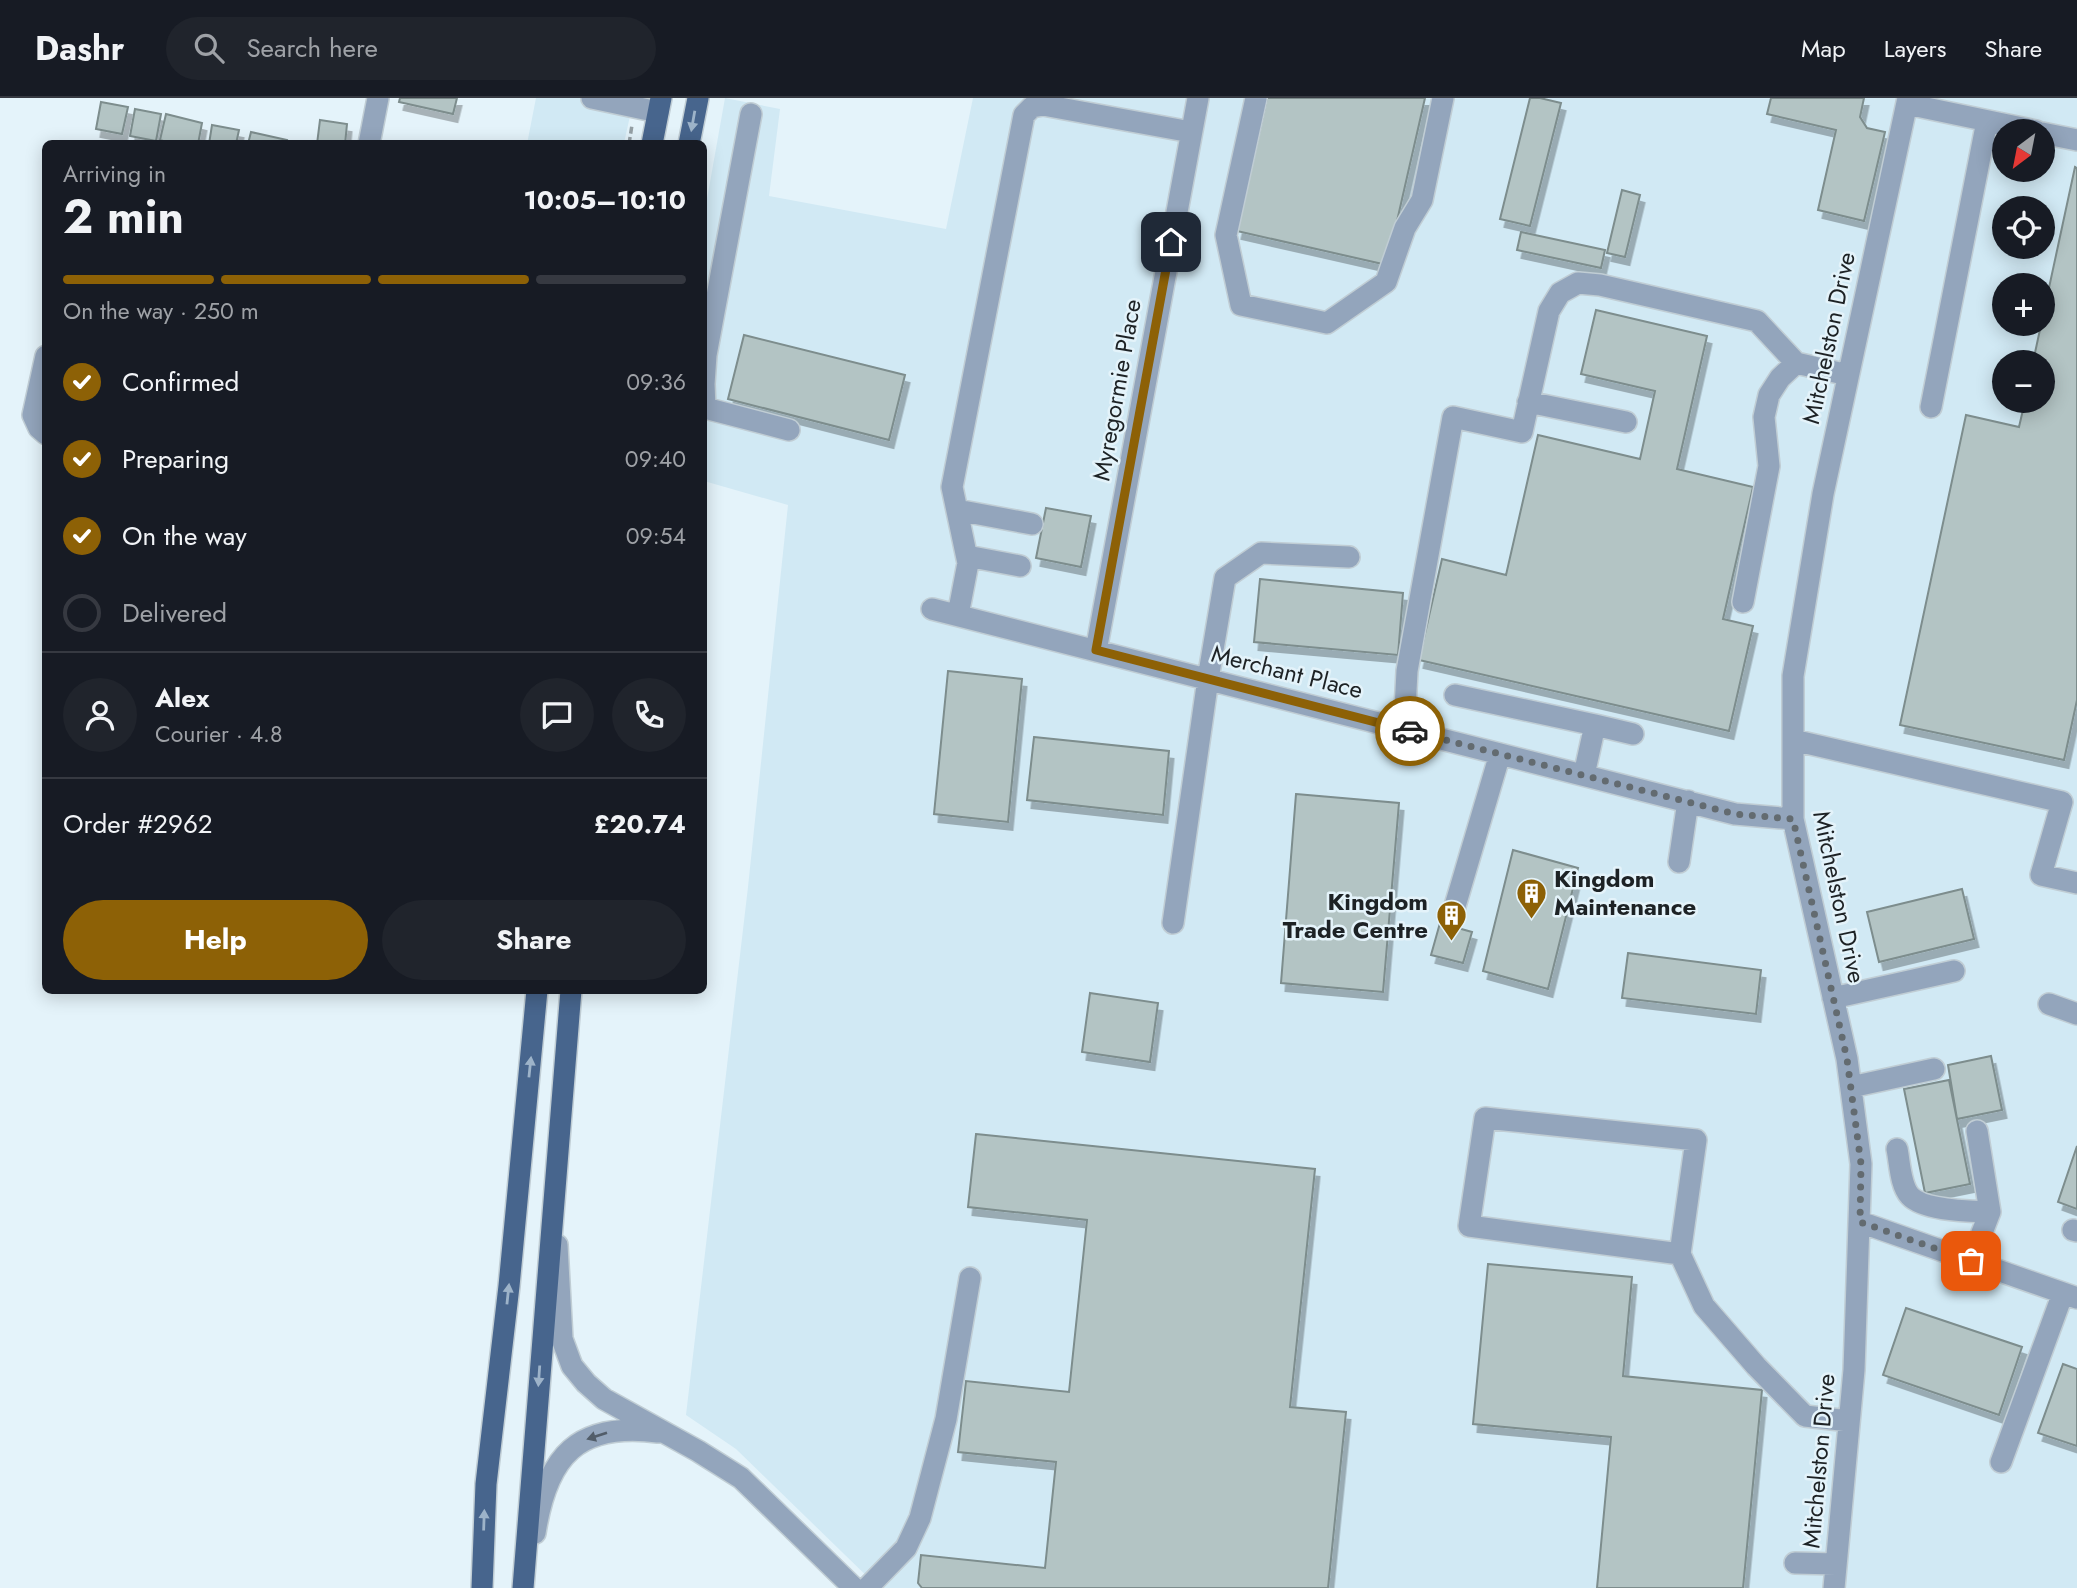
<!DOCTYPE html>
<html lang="en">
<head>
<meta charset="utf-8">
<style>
  body { margin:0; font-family:Jost,sans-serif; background:#20242c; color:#f1f3f6; height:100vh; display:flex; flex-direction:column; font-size:26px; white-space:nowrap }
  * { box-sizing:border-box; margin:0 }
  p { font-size:23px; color:#9ea1a6 }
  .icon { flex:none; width:38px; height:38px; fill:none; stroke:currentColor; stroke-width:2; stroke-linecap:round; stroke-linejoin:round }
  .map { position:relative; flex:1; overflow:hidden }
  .drawer { position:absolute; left:42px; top:42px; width:665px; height:854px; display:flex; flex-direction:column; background:#171b24; border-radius:10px; box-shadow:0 4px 18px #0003 }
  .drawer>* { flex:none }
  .needle { width:46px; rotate:212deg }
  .buttons { position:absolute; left:1992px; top:21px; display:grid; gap:14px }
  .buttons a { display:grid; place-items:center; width:63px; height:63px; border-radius:50%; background:#171b24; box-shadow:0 4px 18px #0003; font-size:35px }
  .pin { position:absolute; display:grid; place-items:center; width:60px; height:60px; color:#fff; margin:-30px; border-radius:14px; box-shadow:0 4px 10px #0006 }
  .courier { position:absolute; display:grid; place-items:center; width:70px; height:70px; margin:-35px; border:5px solid #8d6106; border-radius:50%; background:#fff; color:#222; box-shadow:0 2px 9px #0007 }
  .headline em { font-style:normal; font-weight:700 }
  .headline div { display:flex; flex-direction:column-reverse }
  .headline { display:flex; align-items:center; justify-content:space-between; height:119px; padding:0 21px }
  h1 { font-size:46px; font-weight:700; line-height:52px }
  .bar { display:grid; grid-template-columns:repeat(4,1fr); gap:10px 7px; align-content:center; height:84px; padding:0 21px }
  .bar i { height:9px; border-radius:5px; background:#363941 }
  .bar .on { background:#8d6106 }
  .bar p { grid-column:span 4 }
  .line { display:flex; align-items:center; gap:18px; padding:0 21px; border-top:2px solid #363941 }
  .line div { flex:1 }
  .round { display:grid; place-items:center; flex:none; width:74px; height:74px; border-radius:37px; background:#20242c }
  ol { padding:0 21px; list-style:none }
  li { display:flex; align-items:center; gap:21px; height:77px }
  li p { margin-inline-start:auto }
  li .icon { padding:7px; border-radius:50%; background:#8d6106; color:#fff; stroke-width:4 }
  li:last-child { color:#9ea1a6 }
  li i { width:38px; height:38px; border:4px solid #363941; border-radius:50% }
  .button { display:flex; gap:14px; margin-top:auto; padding:14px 21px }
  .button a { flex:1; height:80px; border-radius:42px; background:#8d6106; color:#fff; font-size:28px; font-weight:700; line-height:80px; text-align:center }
  .button a+a { background:#20242c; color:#f1f3f6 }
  header { display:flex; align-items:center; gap:42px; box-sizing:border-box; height:98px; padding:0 35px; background:#171b24; border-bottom:2px solid #363941 }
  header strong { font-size:33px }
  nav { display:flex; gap:38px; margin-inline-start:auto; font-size:24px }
  .search { width:490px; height:63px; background:#20242c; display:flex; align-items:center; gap:18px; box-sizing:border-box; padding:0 24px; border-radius:38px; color:#9ea1a6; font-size:26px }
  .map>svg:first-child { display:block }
  .built { fill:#d1e9f4; fill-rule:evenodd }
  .building { fill:#b3c4c4; stroke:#7d8d8d; stroke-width:2; filter:url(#shadow) }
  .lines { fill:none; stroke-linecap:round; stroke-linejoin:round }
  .minor-casing { stroke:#c0cdd4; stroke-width:24 }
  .major-casing { stroke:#c0cdd4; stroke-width:24 }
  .path { stroke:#949fa4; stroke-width:3.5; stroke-dasharray:7 3.5; stroke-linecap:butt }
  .minor { stroke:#93a5bc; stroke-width:21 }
  .major { stroke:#47658d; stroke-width:21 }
  .oneway { fill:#9db3c9 }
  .oneway2 { fill:#525d69 }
  .done { stroke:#636b70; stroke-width:7; stroke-dasharray:0 12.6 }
  .route { stroke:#8d6106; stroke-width:9 }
  .labels { text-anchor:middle; stroke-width:5; stroke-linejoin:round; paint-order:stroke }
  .street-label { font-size:24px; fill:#1d2225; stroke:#e4f3fa }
  .poi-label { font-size:24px; font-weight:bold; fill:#1d2225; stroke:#e4f3fa; text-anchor:start }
</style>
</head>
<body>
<header>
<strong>Dashr</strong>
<div class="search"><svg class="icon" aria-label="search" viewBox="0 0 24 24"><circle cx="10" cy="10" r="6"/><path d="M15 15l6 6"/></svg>Search here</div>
<nav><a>Map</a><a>Layers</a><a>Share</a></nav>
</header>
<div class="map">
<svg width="2077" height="1490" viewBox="0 0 2077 1490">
  <defs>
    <filter id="shadow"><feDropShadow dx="4.5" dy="8" stdDeviation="0" flood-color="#0004"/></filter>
  </defs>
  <rect width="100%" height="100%" fill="#e4f3fa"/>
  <path class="built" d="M536,0H634L624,45L527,46Z
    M725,0L780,11L769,98L946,131L973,0H2077V1490H879L736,1351L686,1317L748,789L788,407L704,383V118ZM2004,33H2042V72H2004ZM2004,110H2042V149H2004ZM2004,187H2042V226H2004ZM2004,264H2042V303H2004Z"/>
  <path class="building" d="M400,0H457L453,16L399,4Z
    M1267,0H1425L1387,167L1237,133Z
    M1530,0H1540L1561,5L1530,128L1500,121Z
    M1771,0H1864L1860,19L1867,30L1885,34L1864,123L1818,112L1836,32L1767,16Z
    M101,4L128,9L122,36L96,31Z
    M135,11L161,16L156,43L130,38Z
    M166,16L202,25L198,46H173L160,42Z
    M320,22L347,26L345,46H317Z
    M212,27L239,32L236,46H209Z
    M251,34L287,42L286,46H248Z
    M2075,69L2077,70V602L2064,662L1900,627L1966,317L2019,329L2025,303H2042V264H2033Z
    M1622,92L1640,97L1625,159L1607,155Z
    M1521,134L1605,152L1601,170L1517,152Z
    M1596,212L1707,238L1677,371L1753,389L1723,521L1753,528L1729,633L1419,562L1442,461L1506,477L1538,337L1640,361L1655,293L1581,276Z
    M744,237L905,277L889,342L728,301Z
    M1046,410L1091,418L1081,469L1036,460Z
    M1260,481L1403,495L1398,557L1254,544Z
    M948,573L1022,581L1008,724L934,716Z
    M1034,639L1169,653L1163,717L1027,702Z
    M1296,696L1399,705L1383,894L1281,885Z
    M1513,752L1578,770L1548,891L1483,873Z
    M1962,791L1974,841L1879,864L1867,814Z
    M1440,825L1472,834L1463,865L1431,857Z
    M1628,855L1761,872L1756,916L1622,900Z
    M1090,895L1158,905L1150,964L1082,954Z
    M1991,958L2002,1012L1957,1021L1948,967Z
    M1949,982L1970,1086L1925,1095L1904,991Z
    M976,1036L1315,1071L1290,1309L1346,1314L1328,1490H922L918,1485L921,1457L1045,1470L1056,1364L958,1354L966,1283L1069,1294L1087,1122L968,1109Z
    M2077,1048V1111L2058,1104Z
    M1488,1166L1632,1179L1623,1278L1762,1292L1743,1490H1597L1611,1339L1473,1326Z
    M1906,1210L2022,1249L1999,1317L1883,1277Z
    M2063,1266L2077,1271V1348L2038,1335Z"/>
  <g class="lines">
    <defs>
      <path id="minor" d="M592,0L658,14
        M1256,0L1226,137L1241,207L1327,225L1386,184L1405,130L1422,102L1443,0
        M1907,6L2036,33
        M751,16L706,257L704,286L705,310L789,332
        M2042,35L2077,42
        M369,46L378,0
        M46,258L33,317L39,330L46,336
        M1528,304L1626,324
        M1931,309L1987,23
        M957,412L1032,426
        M967,458L1020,468
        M1743,504L1769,368L1764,319L1769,297L1780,280L1796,265
        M932,511L1735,716L1793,721
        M958,517L968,465L952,389L1024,17L1032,9L1043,7L1191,34
        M1096,553L1198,0
        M1455,597L1595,627
        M1404,631L1407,573L1453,319L1522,334L1549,213L1560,195L1578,185L1600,187L1757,223L1796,265L1848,277
        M1793,642L2062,704L2041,777L2077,785
        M1584,677L1595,627L1633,636
        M1679,764L1688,703
        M1455,808L1500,656
        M1173,825L1208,581L1225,480L1261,455L1349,459
        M1833,900L1954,873
        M2049,906L2077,916
        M1851,989L1934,971
        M1897,1051C1900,1065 1900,1087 1910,1098C1924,1113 1970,1113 1990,1114
        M1860,1124L2077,1200
        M2073,1132L2077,1133
        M557,1147L562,1241L572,1268L586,1285L604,1301L698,1353L741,1380L854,1490
        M1680,1156L1696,1042L1485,1020L1469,1128L1680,1156L1704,1208L1756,1268L1805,1318L1849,1323
        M1971,1163L1990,1114L1977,1033
        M2001,1364L2063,1195
        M535,1435C547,1357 578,1324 658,1334
        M1795,1465L1836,1466
        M867,1490L906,1450L920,1420L946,1321L970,1180
        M1834,1490L1854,1272L1861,1066L1847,961L1793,721V578L1823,396L1908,0"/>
      <path id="major" d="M652,46L661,0
        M689,46L698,0
        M482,1490L486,1386L509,1188L537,892
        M523,1490L571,892"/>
    </defs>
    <use href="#minor" class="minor-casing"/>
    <use href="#major" class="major-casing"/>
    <path class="path" d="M629,46L632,27"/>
    <use href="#minor" class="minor"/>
    <use href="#major" class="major"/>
  </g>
  <defs><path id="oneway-solid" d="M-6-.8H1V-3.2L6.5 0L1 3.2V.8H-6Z" transform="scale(1.75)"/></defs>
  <g class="oneway">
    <use href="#oneway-solid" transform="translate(693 23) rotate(100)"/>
    <use href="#oneway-solid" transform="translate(530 969) rotate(-84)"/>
    <use href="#oneway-solid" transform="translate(508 1196) rotate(-84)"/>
    <use href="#oneway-solid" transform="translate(539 1278) rotate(94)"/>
    <use href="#oneway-solid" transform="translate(484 1422) rotate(-88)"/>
  </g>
  <use class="oneway2" href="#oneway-solid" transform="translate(597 1338) rotate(162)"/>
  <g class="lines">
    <path class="done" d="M1410,633L1735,716L1793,721L1847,961L1861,1066L1860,1124L1971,1163"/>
    <path class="route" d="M1171,144L1096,552L1410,633"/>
  </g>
  <defs>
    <symbol id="building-pin" viewBox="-11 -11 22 30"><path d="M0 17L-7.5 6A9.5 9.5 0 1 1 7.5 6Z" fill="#8d6106" stroke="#e4f3fa"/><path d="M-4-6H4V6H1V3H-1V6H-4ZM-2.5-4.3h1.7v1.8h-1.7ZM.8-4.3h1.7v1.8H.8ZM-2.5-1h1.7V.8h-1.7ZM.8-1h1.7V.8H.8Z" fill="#fff"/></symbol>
  </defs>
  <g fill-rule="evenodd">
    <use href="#building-pin" x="1514" y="778" width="35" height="47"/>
    <use href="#building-pin" x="1434" y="800" width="35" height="47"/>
  </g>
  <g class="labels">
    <g class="street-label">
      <text transform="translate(1829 240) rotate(-78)" y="8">Mitchelston Drive</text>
      <text transform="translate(1117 292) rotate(-80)" y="8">Myregormie Place</text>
      <text transform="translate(1287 574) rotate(14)" y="8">Merchant Place</text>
      <text transform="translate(1839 799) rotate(78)" y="8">Mitchelston Drive</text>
      <text transform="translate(1819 1363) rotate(-85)" y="8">Mitchelston Drive</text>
    </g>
    <g class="poi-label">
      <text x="1554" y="789">Kingdom<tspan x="1554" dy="28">Maintenance</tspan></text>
      <text x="1428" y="812" text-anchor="end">Kingdom<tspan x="1428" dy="28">Trade Centre</tspan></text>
    </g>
  </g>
</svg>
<div class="buttons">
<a><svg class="needle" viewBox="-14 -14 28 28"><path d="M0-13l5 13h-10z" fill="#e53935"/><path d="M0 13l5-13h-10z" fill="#9ea1a6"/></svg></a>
<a><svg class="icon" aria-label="locate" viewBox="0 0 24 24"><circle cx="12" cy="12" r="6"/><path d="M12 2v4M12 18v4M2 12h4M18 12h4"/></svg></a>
<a>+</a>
<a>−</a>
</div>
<div class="pin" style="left:1971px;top:1163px;background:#ea580c"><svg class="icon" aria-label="bag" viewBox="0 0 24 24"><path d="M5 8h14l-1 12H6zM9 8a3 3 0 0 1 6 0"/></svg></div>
<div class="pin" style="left:1171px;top:144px;background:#1f2937"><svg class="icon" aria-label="home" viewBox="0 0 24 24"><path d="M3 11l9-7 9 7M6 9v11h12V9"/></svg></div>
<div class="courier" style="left:1410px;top:633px"><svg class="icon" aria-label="car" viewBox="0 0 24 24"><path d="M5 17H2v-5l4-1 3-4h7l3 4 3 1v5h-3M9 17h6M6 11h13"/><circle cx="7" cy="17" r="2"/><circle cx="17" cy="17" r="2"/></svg></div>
<section class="drawer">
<div class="headline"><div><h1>2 min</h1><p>Arriving in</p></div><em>10:05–10:10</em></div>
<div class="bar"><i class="on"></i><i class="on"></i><i class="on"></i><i></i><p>On the way · 250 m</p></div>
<ol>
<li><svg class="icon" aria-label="check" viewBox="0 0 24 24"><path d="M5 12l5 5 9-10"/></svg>Confirmed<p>09:36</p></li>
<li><svg class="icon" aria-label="check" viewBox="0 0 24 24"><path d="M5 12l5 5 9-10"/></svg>Preparing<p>09:40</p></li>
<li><svg class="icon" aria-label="check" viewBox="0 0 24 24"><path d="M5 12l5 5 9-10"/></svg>On the way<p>09:54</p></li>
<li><i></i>Delivered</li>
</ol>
<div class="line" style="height:126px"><a class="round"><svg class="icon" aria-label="person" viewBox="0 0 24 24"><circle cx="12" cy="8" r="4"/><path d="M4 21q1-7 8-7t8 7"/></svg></a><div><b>Alex</b><p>Courier · 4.8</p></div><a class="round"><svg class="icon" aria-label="chat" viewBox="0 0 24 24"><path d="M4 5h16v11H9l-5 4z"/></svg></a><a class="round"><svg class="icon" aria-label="phone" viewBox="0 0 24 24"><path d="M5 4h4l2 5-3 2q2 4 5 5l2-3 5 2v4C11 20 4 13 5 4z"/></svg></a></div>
<div class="line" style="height:91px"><div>Order #2962</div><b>£20.74</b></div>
<div class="button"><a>Help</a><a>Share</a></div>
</section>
</div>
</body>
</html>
